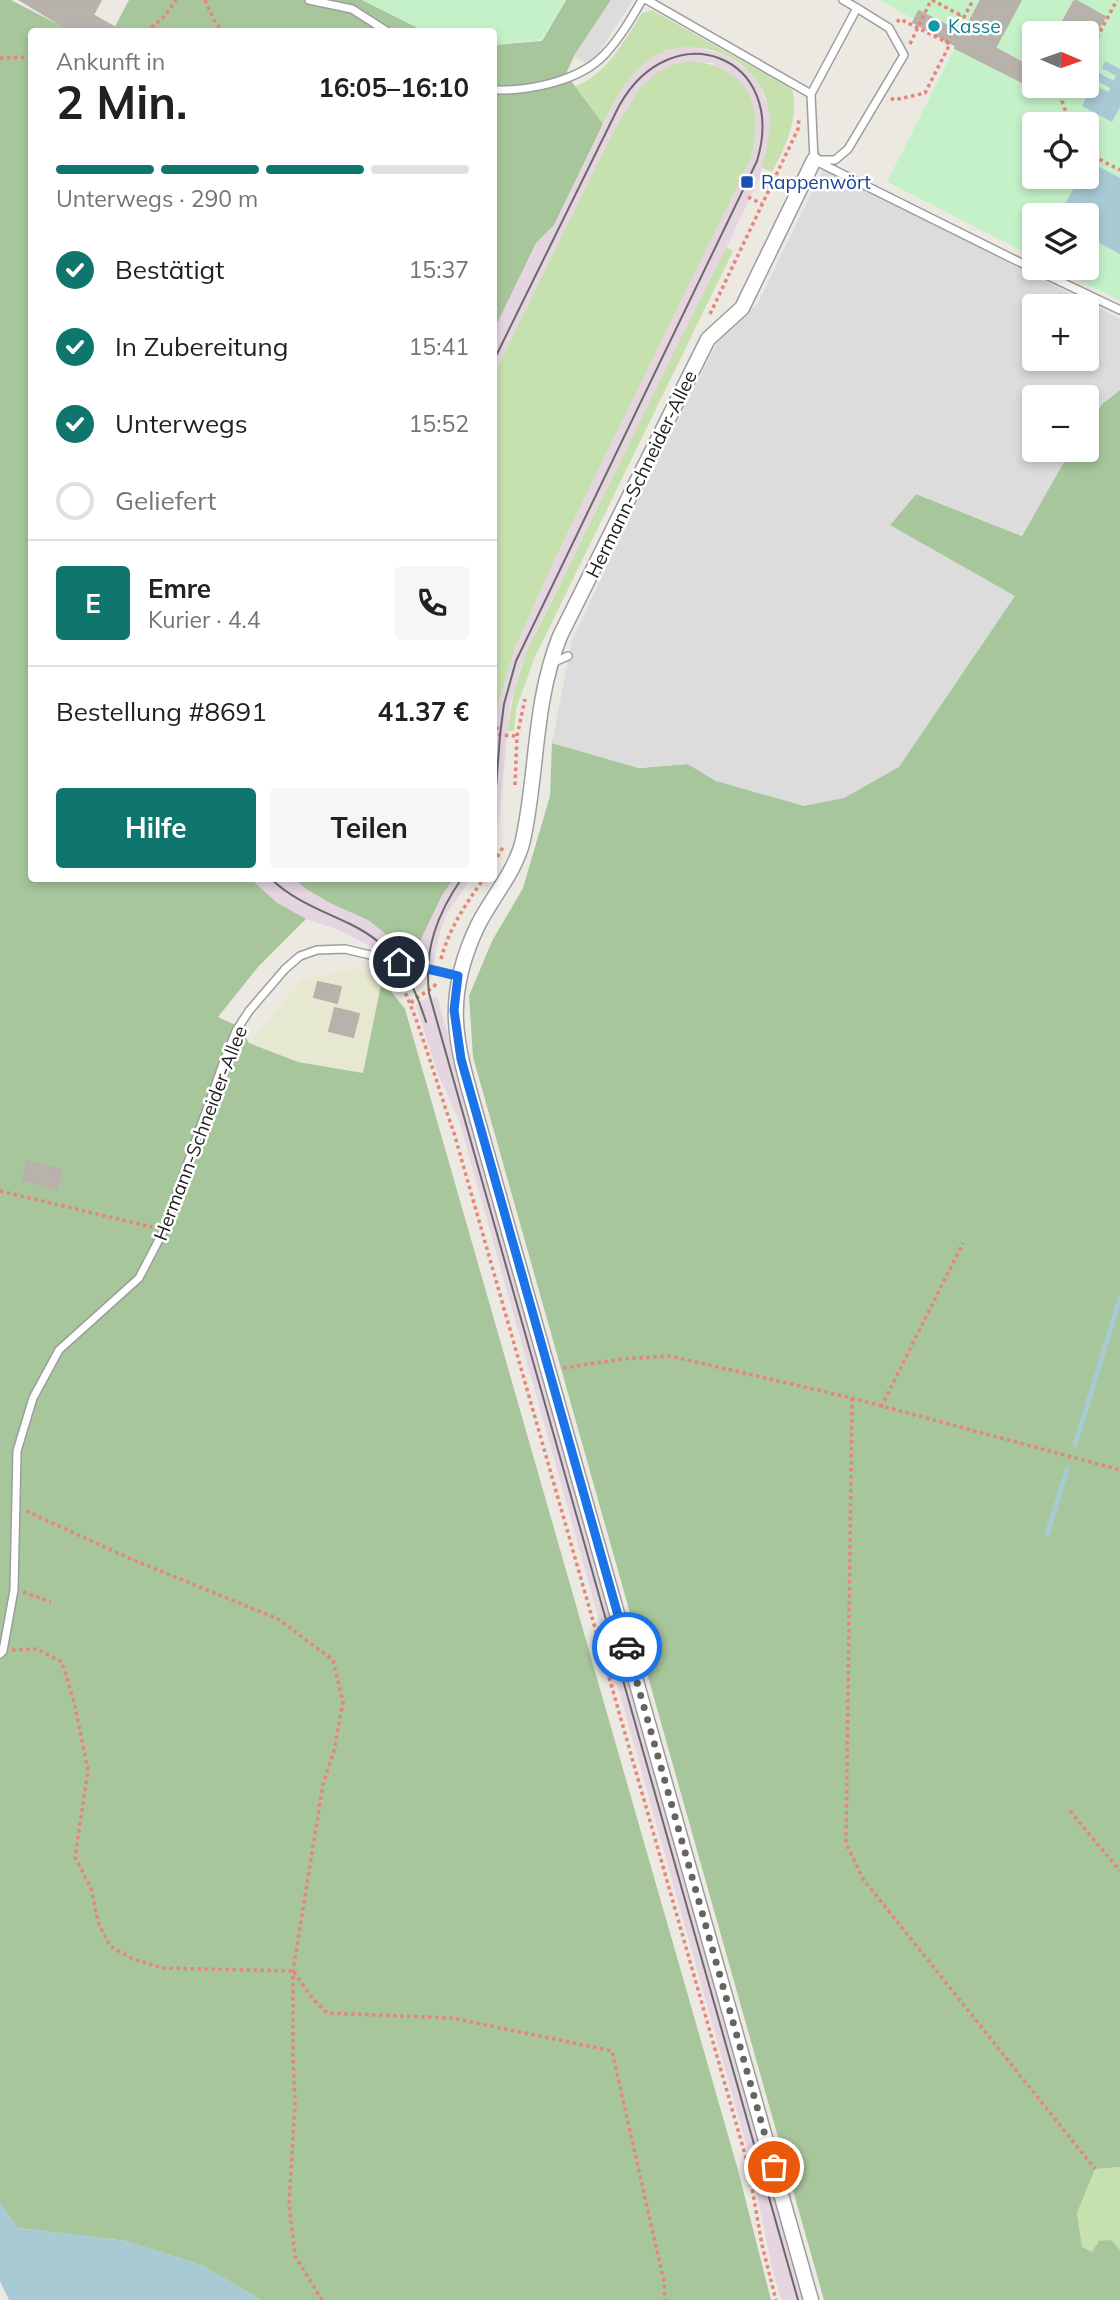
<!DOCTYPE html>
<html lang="de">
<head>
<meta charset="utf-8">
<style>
  body { margin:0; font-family:Mulish,sans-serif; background:#f6f6f6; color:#202124; height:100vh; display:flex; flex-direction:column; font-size:26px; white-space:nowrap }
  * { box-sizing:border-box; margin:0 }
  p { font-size:23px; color:#757577 }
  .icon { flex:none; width:38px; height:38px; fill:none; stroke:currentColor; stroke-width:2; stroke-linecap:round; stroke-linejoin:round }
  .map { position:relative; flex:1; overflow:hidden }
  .panel { position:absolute; left:28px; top:28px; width:469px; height:854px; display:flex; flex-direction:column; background:#fff; border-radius:7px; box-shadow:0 4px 10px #0003 }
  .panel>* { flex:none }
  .needle { width:46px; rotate:92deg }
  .tools { position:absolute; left:1022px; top:21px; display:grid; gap:14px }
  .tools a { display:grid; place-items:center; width:77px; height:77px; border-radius:7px; background:#fff; box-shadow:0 4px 10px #0003; font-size:35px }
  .pin { position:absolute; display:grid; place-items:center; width:60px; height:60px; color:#fff; margin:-30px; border:4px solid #fff; border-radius:50%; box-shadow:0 2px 7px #0007 }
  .courier { position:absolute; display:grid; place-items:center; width:70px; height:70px; margin:-35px; border:5px solid #1a73e8; border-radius:50%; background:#fff; color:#222; box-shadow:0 2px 9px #0007 }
  .head em { font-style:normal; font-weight:700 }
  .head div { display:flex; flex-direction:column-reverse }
  .head { display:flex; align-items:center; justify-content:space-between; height:119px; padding:0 28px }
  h1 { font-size:46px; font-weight:700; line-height:52px }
  .bar { display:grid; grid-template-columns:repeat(4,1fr); gap:10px 7px; align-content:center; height:84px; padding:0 28px }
  .bar i { height:9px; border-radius:5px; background:#e0e0e0 }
  .bar .current { background:#0f766e }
  .bar p { grid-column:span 4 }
  .line { display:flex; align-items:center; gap:18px; padding:0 28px; border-top:2px solid #e0e0e0 }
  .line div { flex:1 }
  .round { display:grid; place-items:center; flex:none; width:74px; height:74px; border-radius:7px; background:#f6f6f6 }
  ol { padding:0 28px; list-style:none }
  li { display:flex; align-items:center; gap:21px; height:77px }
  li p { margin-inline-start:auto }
  li .icon { padding:7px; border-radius:50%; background:#0f766e; color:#fff; stroke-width:4 }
  li:last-child { color:#757577 }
  li i { width:38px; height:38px; border:4px solid #e0e0e0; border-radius:50% }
  .action { display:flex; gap:14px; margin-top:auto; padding:14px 28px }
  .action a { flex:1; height:80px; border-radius:7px; background:#0f766e; color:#fff; font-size:28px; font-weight:700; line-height:80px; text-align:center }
  .action a+a { background:#f6f6f6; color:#202124 }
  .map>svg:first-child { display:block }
  .industrial { fill:#e4d5e1 }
  .farmland { fill:#e6e9d0 }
  .grass { fill:#c6e0ae }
  .forest { fill:#a8c69c }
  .park { fill:#c4f1c8; fill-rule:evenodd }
  .parking { fill:#dcdcdc; fill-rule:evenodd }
  .water { fill:#a8cad4 }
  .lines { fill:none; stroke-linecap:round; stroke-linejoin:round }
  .stream { stroke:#a8cad4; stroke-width:5 }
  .building { fill:#b8b2ac; stroke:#bbb0a7; stroke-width:2 }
  .service-casing { stroke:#9d9d9d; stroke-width:10 }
  .minor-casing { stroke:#9d9d9d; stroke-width:17 }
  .path { stroke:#e78578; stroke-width:3.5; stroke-dasharray:3.5 3.5; stroke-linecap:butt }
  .service { stroke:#fff; stroke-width:7 }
  .minor { stroke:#fff; stroke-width:14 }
  .tram { stroke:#6a6a6a; stroke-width:2 }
  .done { stroke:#656461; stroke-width:7; stroke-dasharray:0 12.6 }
  .route { stroke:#1a73e8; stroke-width:9 }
  .culture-dot { fill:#0f9aa8; stroke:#fff; stroke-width:2.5 }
  .transit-dot { fill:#1a4fb4; stroke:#fff; stroke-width:2.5 }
  .labels { text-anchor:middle; stroke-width:5; stroke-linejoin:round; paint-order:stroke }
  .culture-label { font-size:19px; fill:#0d838f; stroke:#fff; text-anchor:start }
  .transit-label { font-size:19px; fill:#164399; stroke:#fff; text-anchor:start }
  .street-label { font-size:19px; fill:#1c1c1c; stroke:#fff }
</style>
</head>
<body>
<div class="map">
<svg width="1120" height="2300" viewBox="0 0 1120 2300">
  <rect width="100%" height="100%" fill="#ece9e2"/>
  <path class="industrial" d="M695,47L725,55L749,71L758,82L769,110V140L760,177L705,292L540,623L519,671L510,706L499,820L494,839V719L515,649L560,548L751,157L755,142L714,63L693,61L674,64L638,90L609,140L494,374V330L536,243L554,225L618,95L630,78L647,61L661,53L678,48Z
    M251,879H295L306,889L332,904L368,920L388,936L402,952L453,879H471L447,913L440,932L433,965L382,952L339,930L306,919L276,902Z
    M437,996L805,2300H781L773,2272L748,2151L459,1120L437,1072L416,1005L422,1000Z"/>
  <path class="farmland" d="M357,968L382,980L363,1073L298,1062L249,1043L302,980Z"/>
  <path class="grass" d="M652,10L792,89C800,118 785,147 772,172L762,168C768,144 773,123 766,99C751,51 684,31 646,62C625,79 615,101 603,124L575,86C607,75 625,39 642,13Z
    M693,61C749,68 764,106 751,158L560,548L515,648L494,719V374L609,140L638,90L656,73L674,64Z
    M726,247L733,251L534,659L516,709L514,731H507L515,687L527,651Z
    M1120,2167V2250L1111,2240L1092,2252L1082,2247L1077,2213L1095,2169Z"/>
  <path class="forest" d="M0,0H11L71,31L32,32V878L251,879L276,902L306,919L258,967L218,1017L240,1027L249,1043L298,1062L363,1073L382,980L405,1009L738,2170L771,2300H261L203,2266L126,2241L18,2228L0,2203Z
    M129,0H362L424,31L112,32Z
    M566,0H611L574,56L566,74L603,124L554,225L536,243L494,330V45L542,41Z
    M1120,390V2167L1095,2169L1077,2213L1082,2247L1092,2252L1099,2241L1111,2240L1120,2250V2300H824L473,1057L469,996L492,941L523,888L550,796L552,743L639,768L688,764L716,781L890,525L916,494L1022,536L1068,453L1071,450H1087V426L1102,404Z
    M295,879H453L441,897L414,954L402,952L388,936L368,920L332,904L306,889Z"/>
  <path class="park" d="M363,0H565L541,40L494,45V32L425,31Z
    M879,0H1120V301L1055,268H1087V215H1034V257L887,182L957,43ZM1034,33H1087V86H1034ZM1034,124H1087V177H1034Z"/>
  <path class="parking" d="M611,0H633L598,54L587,64L574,56Z
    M823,169L1120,319V390L1102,404L1087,426V397H1034V450H1071L1022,536L916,494L890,525L1015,596L899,767L844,798L804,806L716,781L688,764L639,768L552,743L572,640L629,519L717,343L758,303ZM1034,306H1087V359H1034Z"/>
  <path class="water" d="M1105,61L1120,69V107L1112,122L1082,106L1093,84L1108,92L1110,88L1096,80L1099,73L1114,81L1116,76L1102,68Z
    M1088,161L1120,178V254L1087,236V215H1059L1080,177H1087Z
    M0,2203L18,2228L126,2241L203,2266L261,2300H9L0,2281Z"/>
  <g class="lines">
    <path class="stream" d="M1075,1445L1120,1298
      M1047,1534L1067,1470"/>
  </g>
  <path class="building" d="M20,0H101L93,15L123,32H73Z
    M981,0H1021L995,48L1034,69V88L955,48L956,46L913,22L919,11L963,34Z
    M1075,0L1105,17L1096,33H1056Z
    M318,982L341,987L337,1003L314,997Z
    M335,1008L359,1014L353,1037L329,1031Z
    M27,1161L62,1170L57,1189L23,1180Z"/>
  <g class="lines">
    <defs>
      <path id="service" d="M309,0L352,9L388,32
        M647,0L811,94
        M494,90C530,91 580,81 605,54C620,38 631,19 642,0
        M814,160L1009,257L1120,310
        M814,160L811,94L857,8L843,0
        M819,160H835L848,149L904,55L889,28L857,8
        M552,663L568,656
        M0,1654L3,1651L14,1590L17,1451L33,1398L59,1350L139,1278L164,1230L224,1061L236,1031L249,1011L285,969L300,956L317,950L345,949L458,976"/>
      <path id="minor" d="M811,2300L482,1136C460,1054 438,1008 478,925C492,897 516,871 523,840C538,771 533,704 560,636L708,339L742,308L814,160"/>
    </defs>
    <use href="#service" class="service-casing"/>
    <use href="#minor" class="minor-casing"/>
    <path class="path" d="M205,0L214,20L223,32
      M932,0L964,17L973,0
      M146,32L164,17L176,0
      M946,43L961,15
      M910,44L931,0
      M1087,56L1117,0
      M0,58L32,57
      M891,98L894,100L925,93L950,44L900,19L897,22
      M1070,124L1062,101L1070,86
      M1087,153L1120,170
      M748,197L762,204
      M710,314L798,129L799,118
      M494,720L500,735L517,736
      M515,785L517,736L525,699
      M494,863L503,847
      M441,959C449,928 466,904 484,878
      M397,974C421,1024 435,1080 454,1133L748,2165L762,2245L776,2300
      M411,1003C419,994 428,993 436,984
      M0,1191L152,1227
      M563,1368L622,1359L670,1356L852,1398L1120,1470
      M852,1398L846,1843L863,1879L1095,2169
      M881,1407L963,1243
      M26,1511L131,1559L278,1619L333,1660L343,1702L334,1751L323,1784L293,1971V2058L295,2103L289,2204L295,2256L322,2300
      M23,1592L51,1602
      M12,1650L37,1649L62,1662L74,1702L88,1770L75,1857L91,1888L98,1922L110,1946L133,1959L163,1968L293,1971
      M1070,1811L1120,1871
      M294,1972L313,1999L327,2013L452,2018L612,2051L664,2282L665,2300"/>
    <use href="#service" class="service"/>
    <use href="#minor" class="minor"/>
    <path class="tram" d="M494,360L619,106C672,11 789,56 757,161L516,661L504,704L500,735L494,814
      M270,878C294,901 321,910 350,924C394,945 412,977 426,1022
      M462,878C437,914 424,949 429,993L798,2300"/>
  </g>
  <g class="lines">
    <path class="done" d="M627,1647L774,2167"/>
    <path class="route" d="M399,962L458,976L454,1010L461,1059L627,1647"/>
  </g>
  <circle class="culture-dot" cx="934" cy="26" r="7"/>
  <rect class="transit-dot" x="740" y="175" width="14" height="14" rx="3.5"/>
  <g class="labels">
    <g class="culture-label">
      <text x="948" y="33">Kasse</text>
    </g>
    <g class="transit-label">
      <text x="761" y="189">Rappenwört</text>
    </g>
    <g class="street-label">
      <text transform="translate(641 474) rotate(-64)" y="7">Hermann-Schneider-Allee</text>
      <text transform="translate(200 1133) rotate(-69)" y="7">Hermann-Schneider-Allee</text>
    </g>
  </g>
</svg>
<div class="tools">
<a><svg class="needle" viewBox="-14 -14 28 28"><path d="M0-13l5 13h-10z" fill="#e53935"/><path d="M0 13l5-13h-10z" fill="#757577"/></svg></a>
<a><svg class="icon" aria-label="locate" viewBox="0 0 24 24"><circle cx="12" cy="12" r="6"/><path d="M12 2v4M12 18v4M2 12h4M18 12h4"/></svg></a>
<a><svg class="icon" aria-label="layers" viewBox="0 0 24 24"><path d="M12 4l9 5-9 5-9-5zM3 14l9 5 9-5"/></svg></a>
<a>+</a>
<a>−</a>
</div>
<div class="pin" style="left:774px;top:2167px;background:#ea580c"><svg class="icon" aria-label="bag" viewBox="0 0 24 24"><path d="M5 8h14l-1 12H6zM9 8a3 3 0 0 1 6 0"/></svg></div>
<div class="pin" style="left:399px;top:962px;background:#1f2937"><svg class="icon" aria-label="home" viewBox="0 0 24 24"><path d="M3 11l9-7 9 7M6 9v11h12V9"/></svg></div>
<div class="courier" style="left:627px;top:1647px"><svg class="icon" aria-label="car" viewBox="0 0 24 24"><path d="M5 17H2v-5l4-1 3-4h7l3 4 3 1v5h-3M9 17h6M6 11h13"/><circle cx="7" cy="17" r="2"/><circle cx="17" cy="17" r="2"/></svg></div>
<section class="panel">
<div class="head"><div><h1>2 Min.</h1><p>Ankunft in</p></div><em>16:05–16:10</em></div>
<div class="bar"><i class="current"></i><i class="current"></i><i class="current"></i><i></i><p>Unterwegs · 290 m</p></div>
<ol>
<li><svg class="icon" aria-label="check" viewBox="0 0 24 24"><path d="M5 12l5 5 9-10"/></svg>Bestätigt<p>15:37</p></li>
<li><svg class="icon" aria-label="check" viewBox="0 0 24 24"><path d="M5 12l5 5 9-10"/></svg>In Zubereitung<p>15:41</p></li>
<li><svg class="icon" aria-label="check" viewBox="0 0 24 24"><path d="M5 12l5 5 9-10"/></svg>Unterwegs<p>15:52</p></li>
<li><i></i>Geliefert</li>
</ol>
<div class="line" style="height:126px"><b class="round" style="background:#0f766e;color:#fff">E</b><div><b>Emre</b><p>Kurier · 4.4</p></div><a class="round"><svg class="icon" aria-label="phone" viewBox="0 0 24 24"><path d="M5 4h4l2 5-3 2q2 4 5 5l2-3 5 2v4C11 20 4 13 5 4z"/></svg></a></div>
<div class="line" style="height:91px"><div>Bestellung #8691</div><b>41.37 €</b></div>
<div class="action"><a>Hilfe</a><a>Teilen</a></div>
</section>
</div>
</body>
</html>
